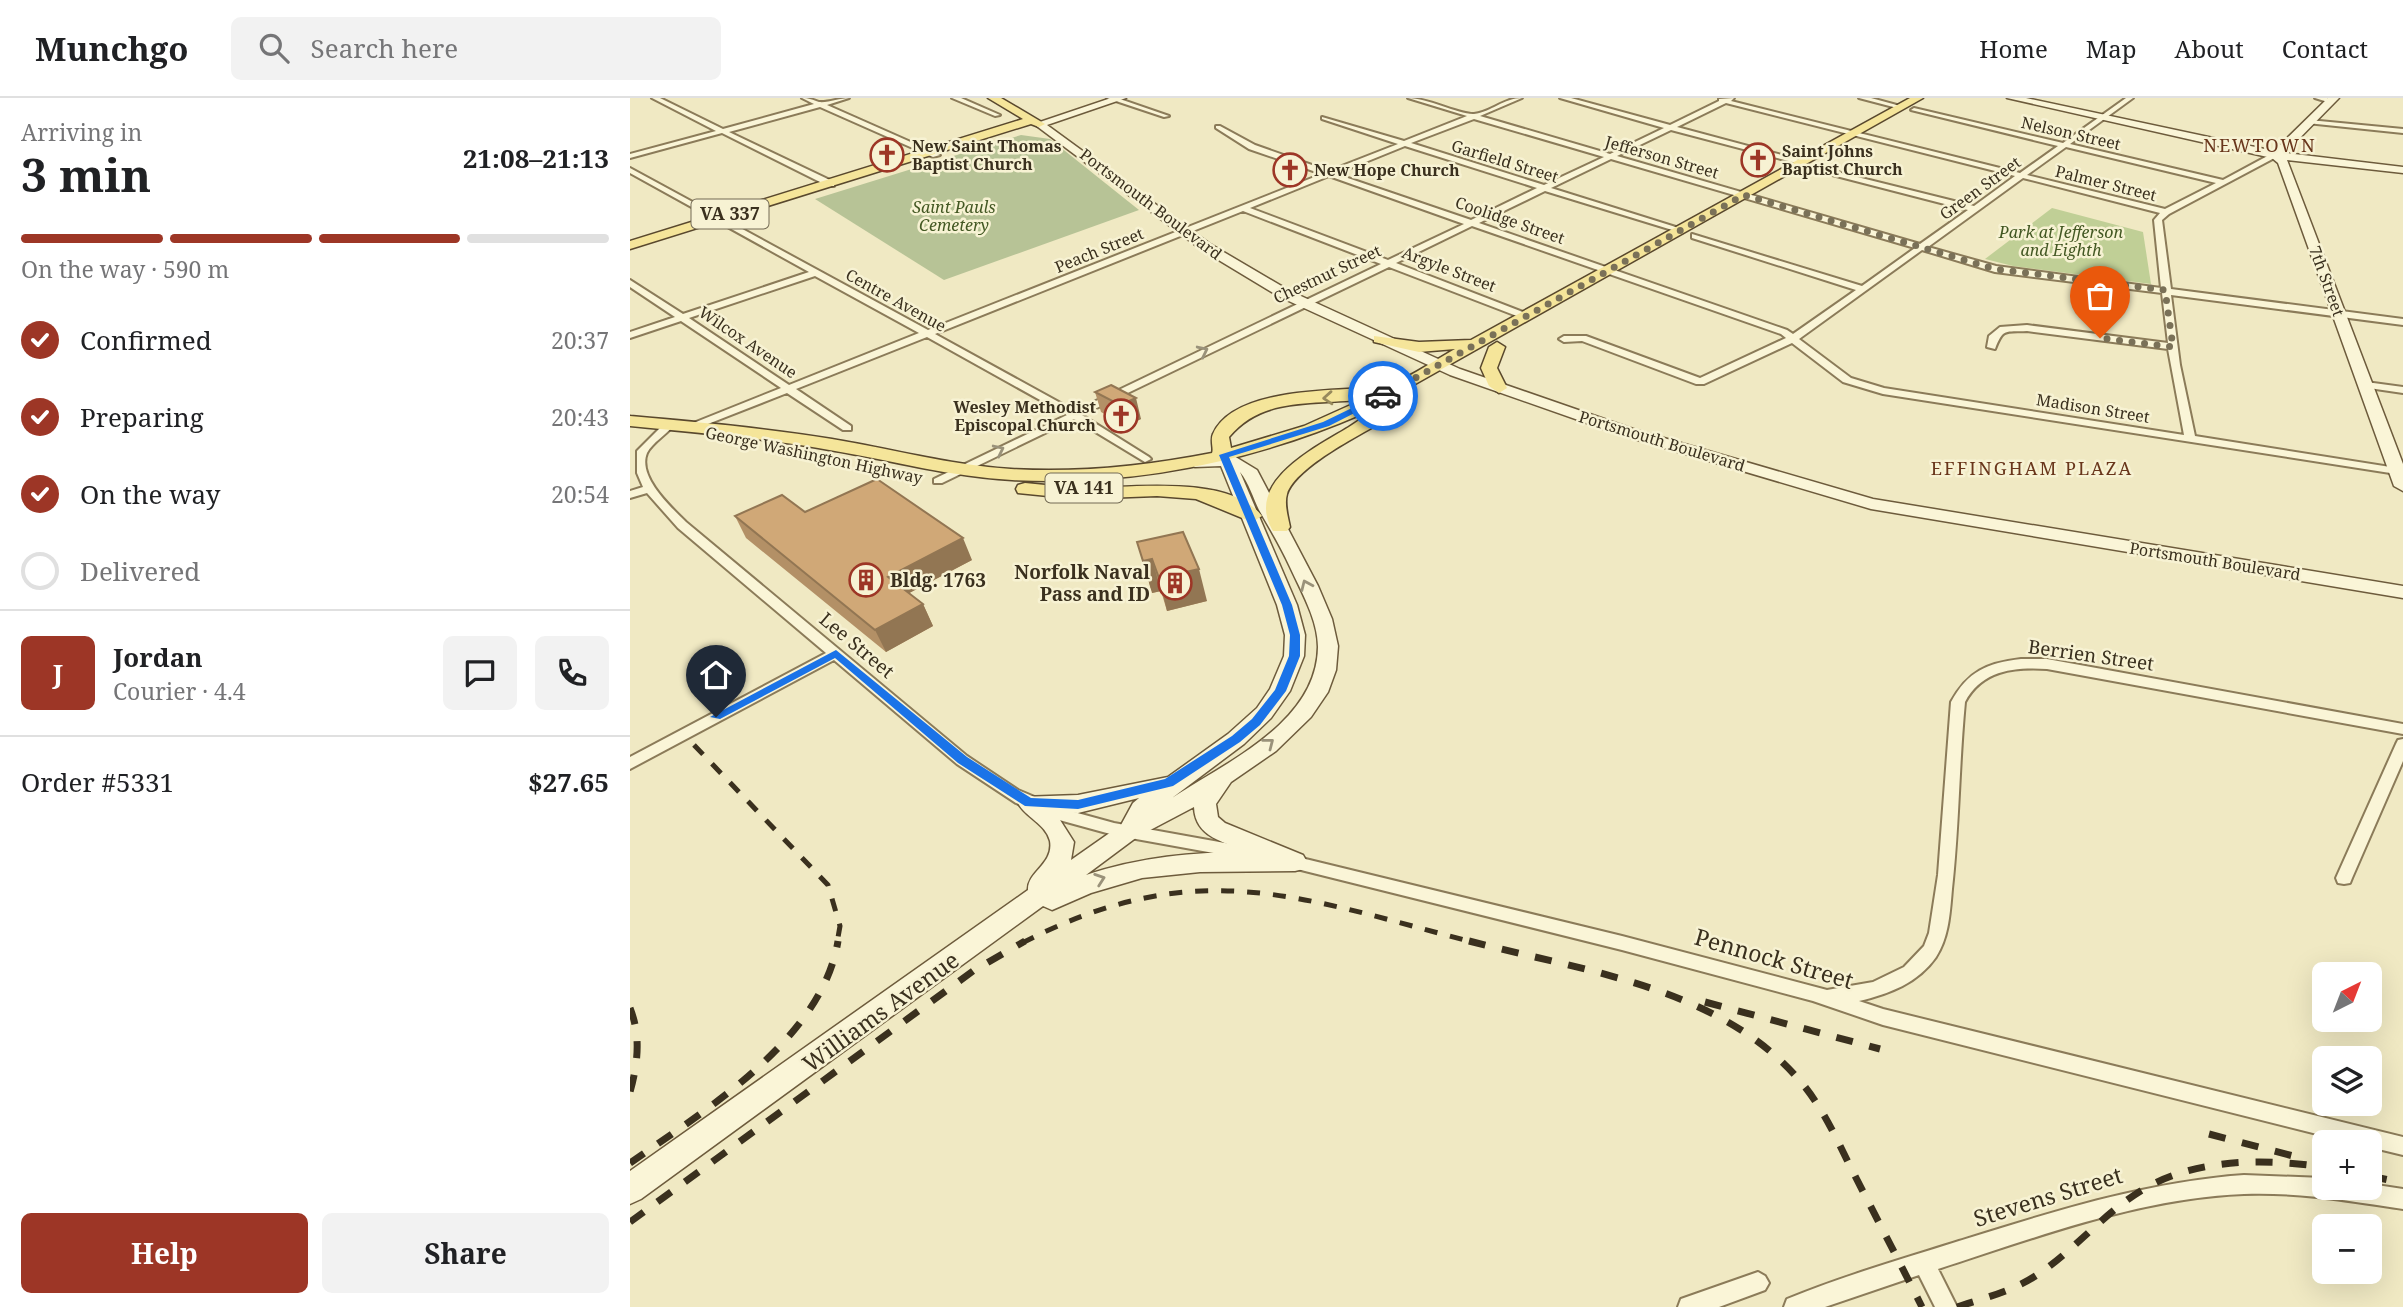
<!DOCTYPE html>
<html lang="en">
<head>
<meta charset="utf-8">
<style>
  body { margin:0; font-family:"Noto Serif",serif; background:#f2f2f2; color:#202124; height:100vh; display:flex; flex-direction:column; font-size:26px; white-space:nowrap }
  * { box-sizing:border-box; margin:0 }
  p { font-size:23px; color:#757577 }
  .icon { flex:none; width:38px; height:38px; fill:none; stroke:currentColor; stroke-width:2; stroke-linecap:round; stroke-linejoin:round }
  .map { position:relative; flex:1; overflow:hidden }
  .drawer { display:flex; flex-direction:column; background:#fff; width:630px }
  .drawer>* { flex:none }
  .needle { width:46px; rotate:42deg }
  .controls { position:absolute; left:1682px; top:864px; display:grid; gap:14px }
  .controls a { display:grid; place-items:center; width:70px; height:70px; border-radius:10px; background:#fff; box-shadow:0 7px 28px #0002; font-size:35px }
  .pin { position:absolute; display:grid; place-items:center; width:60px; height:60px; color:#fff; margin:-72px -30px; border-radius:50% 50% 50% 0; rotate:-45deg; box-shadow:0 0 7px #0007 }
  .pin .icon { rotate:45deg }
  .courier { position:absolute; display:grid; place-items:center; width:70px; height:70px; margin:-35px; border:5px solid #1a73e8; border-radius:50%; background:#fff; color:#222; box-shadow:0 2px 9px #0007 }
  .overview em { font-style:normal; font-weight:700 }
  .overview div { display:flex; flex-direction:column-reverse }
  .overview { display:flex; align-items:center; justify-content:space-between; height:119px; padding:0 21px }
  h1 { font-size:46px; font-weight:700; line-height:52px }
  .bar { display:grid; grid-template-columns:repeat(4,1fr); gap:10px 7px; align-content:center; height:84px; padding:0 21px }
  .bar i { height:9px; border-radius:5px; background:#e0e0e0 }
  .bar .active { background:#9d3626 }
  .bar p { grid-column:span 4 }
  .line { display:flex; align-items:center; gap:18px; padding:0 21px; border-top:2px solid #e0e0e0 }
  .line div { flex:1 }
  .round { display:grid; place-items:center; flex:none; width:74px; height:74px; border-radius:10px; background:#f2f2f2 }
  ol { padding:0 21px; list-style:none }
  li { display:flex; align-items:center; gap:21px; height:77px }
  li p { margin-inline-start:auto }
  li .icon { padding:7px; border-radius:50%; background:#9d3626; color:#fff; stroke-width:4 }
  li:last-child { color:#757577 }
  li i { width:38px; height:38px; border:4px solid #e0e0e0; border-radius:50% }
  .primary-button { display:flex; gap:14px; margin-top:auto; padding:14px 21px }
  .primary-button a { flex:1; height:80px; border-radius:10px; background:#9d3626; color:#fff; font-size:28px; font-weight:700; line-height:80px; text-align:center }
  .primary-button a+a { background:#f2f2f2; color:#202124 }
  header { display:flex; align-items:center; gap:42px; box-sizing:border-box; height:98px; padding:0 35px; background:#fff; border-bottom:2px solid #e0e0e0 }
  header strong { font-size:33px }
  nav { display:flex; gap:38px; margin-inline-start:auto; font-size:24px }
  .search { width:490px; height:63px; background:#f2f2f2; display:flex; align-items:center; gap:18px; box-sizing:border-box; padding:0 24px; border-radius:10px; color:#757577; font-size:26px }
  main { display:flex; flex:1; min-height:0 }
  .map>svg:first-child { display:block }
  .green { fill:#c0cf96 }
  .cemetery { fill:#b7c396 }
  .lines { fill:none; stroke-linecap:round; stroke-linejoin:round }
  .street-casing { stroke:#8b7b59; stroke-width:4 }
  .secondary-casing { stroke:#6d5b3c; stroke-width:3 }
  .primary-casing { stroke:#59482d; stroke-width:3 }
  .street { fill:#faf5d7; fill-rule:evenodd }
  .secondary { fill:#faf5d7; fill-rule:evenodd }
  .primary { fill:#f5e59a; fill-rule:evenodd }
  .rail-far1 { stroke:#3a301e; stroke-width:5; stroke-dasharray:13 13; stroke-linecap:butt }
  .rail { stroke:#3a301e; stroke-width:7; stroke-dasharray:17 17; stroke-linecap:butt }
  .wall { fill:#b39066 }
  .shaded-wall { fill:#927653 }
  .building { fill:#d0a877; stroke:#927653; stroke-width:2 }
  .oneway { stroke:#9a927a }
  .oneway2 { stroke:#988a5c }
  .route { fill:#1a73e8 }
  .done { stroke:#7a7158; stroke-width:7; stroke-dasharray:0 12.6 }
  .labels { text-anchor:middle; stroke-width:5; stroke-linejoin:round; paint-order:stroke }
  .far-street-label { font-size:16px; fill:#3a301e; stroke:#f7f2d3 }
  .far-poi-label { font-size:16px; font-weight:bold; fill:#3a301e; stroke:#f7f2d3; text-anchor:start }
  .far-park-label { font-size:16px; font-style:italic; fill:#435823; stroke:#f7f2d3 }
  .far-neighbourhood-label { font-size:18px; letter-spacing:2px; fill:#69361b; stroke:#f7f2d3 }
  .shield { fill:#f7f2d3; stroke:#736a54; stroke-width:2 }
  .shield-label { font-size:18px; font-weight:bold; fill:#3a301e }
  .poi-label { font-size:19px; font-weight:bold; fill:#3a301e; stroke:#f7f2d3; text-anchor:end }
  .street-label { font-size:19px; fill:#3a301e; stroke:#f7f2d3 }
  .near-street-label { font-size:23px; fill:#3a301e; stroke:#f7f2d3 }
</style>
</head>
<body>
<header>
<strong>Munchgo</strong>
<div class="search"><svg class="icon" aria-label="search" viewBox="0 0 24 24"><circle cx="10" cy="10" r="6"/><path d="M15 15l6 6"/></svg>Search here</div>
<nav><a>Home</a><a>Map</a><a>About</a><a>Contact</a></nav>
</header>
<main>
<section class="drawer">
<div class="overview"><div><h1>3 min</h1><p>Arriving in</p></div><em>21:08–21:13</em></div>
<div class="bar"><i class="active"></i><i class="active"></i><i class="active"></i><i></i><p>On the way · 590 m</p></div>
<ol>
<li><svg class="icon" aria-label="check" viewBox="0 0 24 24"><path d="M5 12l5 5 9-10"/></svg>Confirmed<p>20:37</p></li>
<li><svg class="icon" aria-label="check" viewBox="0 0 24 24"><path d="M5 12l5 5 9-10"/></svg>Preparing<p>20:43</p></li>
<li><svg class="icon" aria-label="check" viewBox="0 0 24 24"><path d="M5 12l5 5 9-10"/></svg>On the way<p>20:54</p></li>
<li><i></i>Delivered</li>
</ol>
<div class="line" style="height:126px"><b class="round" style="background:#9d3626;color:#fff">J</b><div><b>Jordan</b><p>Courier · 4.4</p></div><a class="round"><svg class="icon" aria-label="chat" viewBox="0 0 24 24"><path d="M4 5h16v11H9l-5 4z"/></svg></a><a class="round"><svg class="icon" aria-label="phone" viewBox="0 0 24 24"><path d="M5 4h4l2 5-3 2q2 4 5 5l2-3 5 2v4C11 20 4 13 5 4z"/></svg></a></div>
<div class="line" style="height:91px"><div>Order #5331</div><b>$27.65</b></div>
<div class="primary-button"><a>Help</a><a>Share</a></div>
</section>
<div class="map">
<svg width="1773" height="1209" viewBox="0 0 1773 1209">
  <rect width="100%" height="100%" fill="#f0e9c3"/>
  <path class="green" d="M1422,110L1513,134L1521,186L1383,168L1355,161Z"/>
  <path class="cemetery" d="M391,37L420,41L509,112L314,182L185,101Z"/>
  <g class="lines">
    <defs>
      <path id="street" d="M22,0H30L93,31L184,6L172,0C179,0 183,2 189,4C198,5 210,0 219,0L197,7L310,57L303,59L190,9L99,34L204,84V88H198L92,35L0,60V56L86,33Z
        M322,0H331L370,17L365,18Z
        M477,0H487L539,18L534,19Z
        M778,0C798,0 830,17 844,16C861,14 874,0 892,0L850,18L980,56L1034,30L930,0H941L1040,27L1089,3V1L1104,0L1101,3L1390,75L1428,48L1281,12L1284,10L1433,45L1496,0H1503L1440,46L1593,82L1643,55L1650,57L1539,116L1532,122L1541,191L1773,221V227L1541,197L1550,267L1565,338L1773,371V377L1253,296L1213,284L1162,245L1074,286H1066L952,243L934,244L929,241L934,238H956L1070,280L1156,240L1151,236L842,128L766,165L898,216V220H892L759,169L452,317L519,359L521,361L515,364L444,321L312,385H304V381L437,317L297,239L166,291L221,328V332H213L157,295L60,333L55,330L56,328L151,290L51,223L0,240V234L45,219L0,189V182L53,216L179,174L0,75V70L298,232L692,76L619,51L586,30V28H590L625,47L699,73L768,46L692,21V19L774,43L837,18ZM1096,5L1385,78L1344,108L1183,68V72L1338,112L1290,146L987,58L1041,32L1174,67V63L1047,29ZM844,21L974,59L914,87L781,45ZM775,48L907,90L841,122L706,76ZM1436,49L1586,85L1535,111L1397,77ZM981,61L1285,150L1232,188L1062,136V140L1226,192L1163,236L1157,232L849,125L915,93L1052,135V131L921,90ZM699,78L834,126L758,162L620,110ZM1393,80L1530,115L1524,122L1531,190L1366,168L1298,149ZM613,113L751,166L445,313L305,236ZM1292,152L1365,174L1532,195L1538,245L1397,227L1370,229L1359,238L1357,249L1365,251C1373,230 1375,234 1397,233L1538,251L1554,337L1254,290L1221,280L1169,241ZM185,178L289,235L159,287L59,220Z
        M1229,0H1241L1274,9L1271,11Z
        M1685,0H1697L1704,3L1701,5Z
        M1679,22L1773,31V35L1677,25Z
        M1736,284L1773,289V295L1732,289V285Z
        M39,324L44,327C37,336 22,345 17,355C7,379 42,410 56,424L337,658L388,692L433,711L484,725L628,751L634,753L636,757L634,761L628,763L484,737L422,720L386,705L327,666L204,562L0,671V659L196,555L48,430L17,395L0,400V393L13,389L7,375V353L35,325Z
        M1391,561H1417L1773,626V636L1417,571C1384,569 1352,572 1335,604C1329,666 1329,729 1322,791C1320,814 1319,839 1306,859C1288,885 1259,896 1229,903L1253,911L1773,1039V1057L1740,1049V1045H1723L1253,927L1183,903L992,852L659,769L653,767L651,763L653,759L659,757L992,838L1197,892L1243,884L1274,869L1294,848L1299,835L1308,777L1321,604C1338,573 1357,565 1391,561Z
        M1773,641V663L1722,780L1720,785L1714,786L1708,785L1706,780L1766,646L1768,642Z
        M1614,1077L1694,1080V1090H1740V1086L1773,1091V1111C1720,1103 1668,1094 1614,1096C1510,1100 1407,1139 1308,1171L1327,1209H1305L1289,1177L1195,1209H1154L1157,1201C1213,1178 1272,1161 1329,1143C1422,1114 1516,1084 1614,1077Z
        M1128,1174L1135,1178L1139,1185L1135,1192L1089,1209H1048L1051,1201Z"/>
      <path id="secondary" d="M481,0H496L417,27L580,146L660,193L830,271L1003,331L1243,401L1773,488V500L1241,411L991,337L820,277L650,199L572,152L404,26Z
        M1377,0H1396L1644,53L1698,0H1709L1655,55L1773,69V75L1657,62L1773,366V393L1764,388L1648,65L1642,60Z
        M594,352L627,372L688,488L702,521L708,548L706,572L698,594L681,619L646,653L601,684L586,706L588,719L595,725L673,757L677,764L673,771L665,773L570,774L512,780L461,795L422,812L413,808L11,1101L0,1106V1073L398,792C397,774 424,766 420,743C416,726 395,719 388,705L391,699L448,697L538,679L598,636L627,610L640,591L654,558L655,537L647,507L591,368L565,369L557,364L565,359L586,358L588,353ZM610,374C619,385 623,400 629,412C640,431 651,449 660,469C671,493 688,522 688,549C687,625 596,664 542,700L614,646L641,620L660,593L674,558L675,537L667,507ZM509,700L503,705L491,727L441,762L444,744L425,714L448,715ZM564,709C565,740 595,744 619,754C563,754 510,759 456,777L507,739Z"/>
      <path id="primary" d="M358,0H371L415,26L409,29L401,26L0,151V143L393,21Z
        M1280,0H1293L732,316C621,364 504,388 382,382C322,379 264,363 205,353C137,340 68,335 0,328V318C67,324 135,330 202,341C262,351 320,367 381,371C449,375 516,368 582,355C584,351 580,342 583,336C604,288 710,293 754,289C766,288 810,259 825,251L789,254L744,244V238L789,244L841,242ZM734,301L674,328L601,350L599,339C634,297 686,308 734,301Z
        M867,244L875,249L867,270L877,290L869,295L859,288L851,270L859,249Z
        M753,311L759,312L762,316L759,320C734,335 666,368 657,396C654,406 658,419 660,429L657,433H643C614,386 682,351 714,332C726,325 739,314 753,311Z
        M395,385C415,387 435,389 455,390C500,390 600,376 632,418L622,424L566,401L527,398L448,401L388,395L386,391L388,387Z"/>
    </defs>
    <use href="#street" class="street-casing"/>
    <use href="#secondary" class="secondary-casing"/>
    <use href="#primary" class="primary-casing"/>
    <use href="#street" class="street"/>
    <use href="#secondary" class="secondary"/>
    <use href="#primary" class="primary"/>
    <path class="rail-far1" d="M64,647L198,787L210,828L207,845
      M392,845C567,755 669,799 846,845"/>
    <path class="rail" d="M839,843C953,873 1091,889 1171,984C1193,1010 1207,1042 1222,1072C1245,1117 1269,1163 1292,1209
      M1075,904L1250,951
      M0,910C11,938 8,965 0,994
      M1579,1036L1667,1059
      M0,1065C76,1012 192,941 208,843
      M1740,1078L1773,1085
      M0,1124L343,873L395,843
      M1327,1209C1354,1200 1383,1193 1407,1177C1448,1150 1480,1107 1525,1085C1577,1060 1638,1061 1694,1069"/>
  </g>
  <path class="wall" d="M481,287L511,321L496,328L471,314L465,294Z
    M175,414L342,462L279,495L293,506L303,528L256,554L116,440L105,418Z
    M507,444L577,503L537,513L531,493L522,495Z"/>
  <path class="shaded-wall" d="M506,300L511,321L496,328L490,307Z
    M333,440L342,462L268,501L258,479Z
    M522,461L531,493L522,495L513,463Z
    M569,471L577,503L537,513L529,480Z
    M293,506L303,528L256,554L245,532Z"/>
  <path class="building" d="M481,287L506,300L490,307L465,294Z
    M247,381L333,440L258,479L293,506L245,532L105,418L152,397L175,414Z
    M553,434L569,471L529,480L522,461L513,463L507,444Z"/>
  <defs><path id="oneway-chevron" d="M-2-3.5L2.5 0L-2 3.5" fill="none" stroke-width="1.6" stroke-linecap="round" stroke-linejoin="round" transform="scale(1.75)"/></defs>
  <g class="oneway">
    <use href="#oneway-chevron" transform="translate(573 253) rotate(-26)"/>
    <use href="#oneway-chevron" transform="translate(369 352) rotate(-26)"/>
    <use href="#oneway-chevron" transform="translate(676 487) rotate(-114)"/>
    <use href="#oneway-chevron" transform="translate(639 645) rotate(-38)"/>
    <use href="#oneway-chevron" transform="translate(470 781) rotate(-19)"/>
  </g>
  <use class="oneway2" href="#oneway-chevron" transform="translate(698 300) rotate(176)"/>
  <path class="route" d="M753,295L756,299L699,328L599,359L662,507L670,537V558L656,593L630,627L610,644L543,688L448,711L395,708L328,665L205,560L90,621L80,619L206,552L337,659L401,700L448,702L535,681L602,638L622,621L645,592L659,558L660,537L652,507L589,357L693,324Z"/>
  <g class="lines">
    <path class="done" d="M753,298L1114,97L1365,171L1535,192L1543,249L1470,240"/>
  </g>
  <defs>
    <symbol id="church-ring" viewBox="-11 -11 22 22"><circle r="9.5" fill="#f7f2d3" stroke="#9d3626" stroke-width="1.5"/><path d="M-1.2-6h2.4v3.5h3.3v2.4h-3.3V6h-2.4V-.1h-3.3v-2.4h3.3Z" fill="#9d3626"/></symbol>
    <symbol id="building-ring" viewBox="-11 -11 22 22"><circle r="9.5" fill="#f7f2d3" stroke="#9d3626" stroke-width="1.5"/><path d="M-4-6H4V6H1V3H-1V6H-4ZM-2.5-4.3h1.7v1.8h-1.7ZM.8-4.3h1.7v1.8H.8ZM-2.5-1h1.7V.8h-1.7ZM.8-1h1.7V.8H.8Z" fill="#9d3626"/></symbol>
  </defs>
  <g fill-rule="evenodd">
    <use href="#church-ring" x="238" y="38" width="38" height="38"/>
    <use href="#church-ring" x="1109" y="43" width="38" height="38"/>
    <use href="#church-ring" x="641" y="53" width="38" height="38"/>
    <use href="#church-ring" x="472" y="299" width="38" height="38"/>
    <use href="#building-ring" x="217" y="463" width="38" height="38"/>
    <use href="#building-ring" x="526" y="466" width="38" height="38"/>
  </g>
  <g class="labels">
    <g class="far-street-label">
      <text transform="translate(1441 35) rotate(13)" y="6">Nelson Street</text>
      <text transform="translate(1032 59) rotate(16)" y="6">Jefferson Street</text>
      <text transform="translate(875 63) rotate(17)" y="6">Garfield Street</text>
      <text transform="translate(1476 85) rotate(14)" y="6">Palmer Street</text>
      <text transform="translate(1350 90) rotate(-36)" y="6">Green Street</text>
      <text transform="translate(521 106) rotate(37)" y="6">Portsmouth Boulevard</text>
      <text transform="translate(880 122) rotate(19)" y="6">Coolidge Street</text>
      <text transform="translate(469 152) rotate(-22)" y="6">Peach Street</text>
      <text transform="translate(819 171) rotate(21)" y="6">Argyle Street</text>
      <text transform="translate(697 176) rotate(-25)" y="6">Chestnut Street</text>
      <text transform="translate(1697 183) rotate(70)" y="6">7th Street</text>
      <text transform="translate(266 202) rotate(29)" y="6">Centre Avenue</text>
      <text transform="translate(118 244) rotate(34)" y="6">Wilcox Avenue</text>
      <text transform="translate(1463 310) rotate(9)" y="6">Madison Street</text>
      <text transform="translate(1032 343) rotate(17)" y="6">Portsmouth Boulevard</text>
      <text transform="translate(184 357) rotate(12)" y="6">George Washington Highway</text>
      <text transform="translate(1585 463) rotate(9)" y="6">Portsmouth Boulevard</text>
    </g>
    <g class="far-poi-label">
      <text x="282" y="54">New Saint Thomas<tspan x="282" dy="18">Baptist Church</tspan></text>
      <text x="1152" y="59">Saint Johns<tspan x="1152" dy="18">Baptist Church</tspan></text>
      <text x="684" y="78">New Hope Church</text>
      <text x="466" y="315" text-anchor="end">Wesley Methodist<tspan x="466" dy="18">Episcopal Church</tspan></text>
    </g>
    <g class="far-park-label">
      <text x="324" y="115">Saint Pauls<tspan x="324" dy="18">Cemetery</tspan></text>
      <text x="1431" y="140">Park at Jefferson<tspan x="1431" dy="18">and Eighth</tspan></text>
    </g>
    <g class="far-neighbourhood-label">
      <text x="1630" y="54">NEWTOWN</text>
      <text x="1402" y="377">EFFINGHAM PLAZA</text>
    </g>
    <g class="shield">
      <rect x="61.5" y="101.5" width="77" height="29" rx="5"/>
      <rect x="415.5" y="375.5" width="77" height="29" rx="5"/>
    </g>
    <g class="shield-label">
      <text x="100" y="122">VA 337</text>
      <text x="454" y="396">VA 141</text>
    </g>
    <g class="poi-label">
      <text x="520" y="481">Norfolk Naval<tspan x="520" dy="22">Pass and ID</tspan></text>
      <text x="260" y="489" text-anchor="start">Bldg. 1763</text>
    </g>
    <g class="street-label">
      <text transform="translate(227 547) rotate(40)" y="7">Lee Street</text>
      <text transform="translate(1461 557) rotate(8)" y="7">Berrien Street</text>
    </g>
    <g class="near-street-label">
      <text transform="translate(1144 861) rotate(16)" y="8">Pennock Street</text>
      <text transform="translate(251 914) rotate(-36)" y="8">Williams Avenue</text>
      <text transform="translate(1418 1099) rotate(-17)" y="8">Stevens Street</text>
    </g>
  </g>
</svg>
<div class="controls">
<a><svg class="needle" viewBox="-14 -14 28 28"><path d="M0-13l5 13h-10z" fill="#e53935"/><path d="M0 13l5-13h-10z" fill="#757577"/></svg></a>
<a><svg class="icon" aria-label="layers" viewBox="0 0 24 24"><path d="M12 4l9 5-9 5-9-5zM3 14l9 5 9-5"/></svg></a>
<a>+</a>
<a>−</a>
</div>
<div class="pin" style="left:1470px;top:240px;background:#ea580c"><svg class="icon" aria-label="bag" viewBox="0 0 24 24"><path d="M5 8h14l-1 12H6zM9 8a3 3 0 0 1 6 0"/></svg></div>
<div class="pin" style="left:86px;top:619px;background:#1f2937"><svg class="icon" aria-label="home" viewBox="0 0 24 24"><path d="M3 11l9-7 9 7M6 9v11h12V9"/></svg></div>
<div class="courier" style="left:753px;top:298px"><svg class="icon" aria-label="car" viewBox="0 0 24 24"><path d="M5 17H2v-5l4-1 3-4h7l3 4 3 1v5h-3M9 17h6M6 11h13"/><circle cx="7" cy="17" r="2"/><circle cx="17" cy="17" r="2"/></svg></div>
</div>
</main>
</body>
</html>
